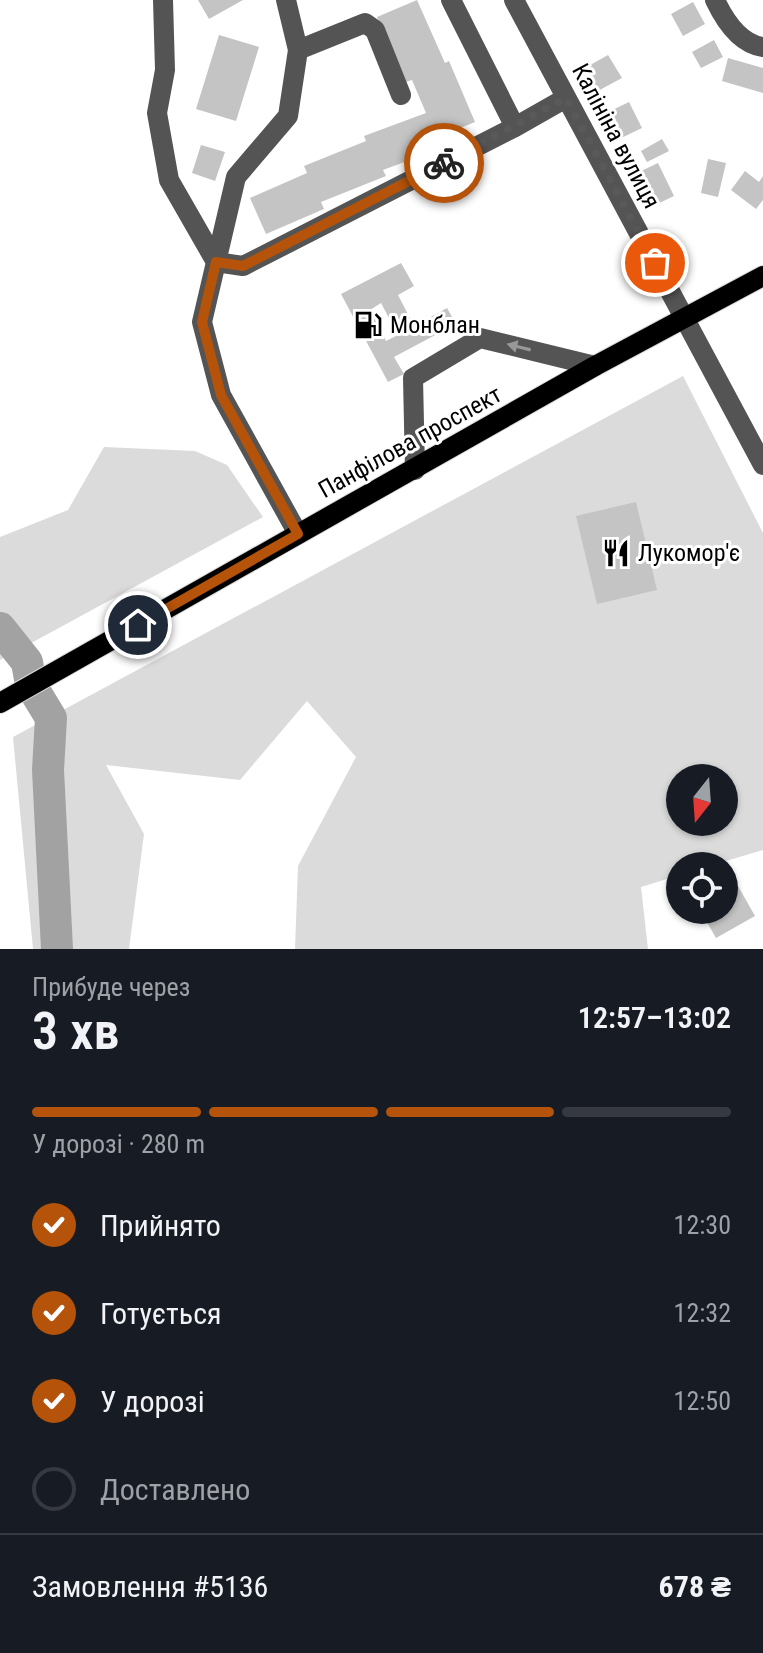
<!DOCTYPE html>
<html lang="uk">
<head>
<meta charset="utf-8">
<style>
  body { margin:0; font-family:"Roboto Condensed",sans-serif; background:#20242c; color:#f1f3f6; height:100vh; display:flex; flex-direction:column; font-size:30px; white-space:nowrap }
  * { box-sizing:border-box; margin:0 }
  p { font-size:26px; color:#9ea1a6 }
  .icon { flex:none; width:44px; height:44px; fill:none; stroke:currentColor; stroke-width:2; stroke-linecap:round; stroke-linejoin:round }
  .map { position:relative; height:949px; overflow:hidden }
  .details { display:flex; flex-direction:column; background:#171b24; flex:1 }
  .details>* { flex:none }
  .needle { width:52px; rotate:197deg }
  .fabs { position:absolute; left:666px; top:764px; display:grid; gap:16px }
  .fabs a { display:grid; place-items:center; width:72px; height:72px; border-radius:50%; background:#171b24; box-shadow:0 2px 6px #0004; font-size:40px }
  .pin { position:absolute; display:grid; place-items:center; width:68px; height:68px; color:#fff; margin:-34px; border:4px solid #fff; border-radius:50%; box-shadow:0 2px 8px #0007 }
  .courier { position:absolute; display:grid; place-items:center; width:80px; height:80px; margin:-40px; border:6px solid #b45309; border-radius:50%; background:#fff; color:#222; box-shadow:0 2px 10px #0007 }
  .headline em { font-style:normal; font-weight:600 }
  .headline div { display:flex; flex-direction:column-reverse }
  .headline { display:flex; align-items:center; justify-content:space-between; height:136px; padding:0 32px }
  h1 { font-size:52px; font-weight:600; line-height:60px }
  .bar { display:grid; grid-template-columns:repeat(4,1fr); gap:12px 8px; align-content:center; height:96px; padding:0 32px }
  .bar i { height:10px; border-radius:6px; background:#363941 }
  .bar .on { background:#b45309 }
  .bar p { grid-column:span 4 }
  .line { display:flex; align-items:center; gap:20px; padding:0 32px; border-top:2px solid #363941 }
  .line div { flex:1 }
  ol { padding:0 32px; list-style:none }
  li { display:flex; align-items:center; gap:24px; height:88px }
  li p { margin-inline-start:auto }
  li .icon { padding:8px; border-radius:50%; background:#b45309; color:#fff; stroke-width:4 }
  li:last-child { color:#9ea1a6 }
  li i { width:44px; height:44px; border:4px solid #363941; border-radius:50% }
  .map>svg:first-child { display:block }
  .green { fill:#dbdbdb; fill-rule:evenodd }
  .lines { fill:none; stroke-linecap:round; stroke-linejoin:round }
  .river { stroke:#a2a2a2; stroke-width:32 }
  .building { fill:#c4c4c4; fill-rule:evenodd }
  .major-casing { stroke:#dbdbdb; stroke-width:22 }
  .minor { stroke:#545454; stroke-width:20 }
  .major { stroke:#000; stroke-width:20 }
  .oneway { fill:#989898 }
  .done { stroke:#595959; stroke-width:8; stroke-dasharray:0 14.4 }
  .route { stroke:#b45309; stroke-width:10 }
  .labels { text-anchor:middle; stroke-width:6; stroke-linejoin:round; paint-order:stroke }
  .street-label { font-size:24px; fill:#000; stroke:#fff }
  .poi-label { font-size:24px; fill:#000; stroke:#fff; text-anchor:start }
</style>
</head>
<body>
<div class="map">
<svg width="763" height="949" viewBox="0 0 763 949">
  <rect width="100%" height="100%" fill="#fff"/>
  <path class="green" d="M683,376L763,533V850L709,866H680V875L641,887L648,949H295L298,866L356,757L307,701L240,780L106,765L144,834L129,949H33L13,737ZM680,778H724V822H680Z
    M104,447L195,451L227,465L263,517L0,660V537L68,510Z"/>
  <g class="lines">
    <path class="river" d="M0,628L27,662L31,685L51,718L48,770L57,949"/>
  </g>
  <path class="building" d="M198,0H243L209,19Z
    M417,0L445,63L449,61L475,122L443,135L447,146L383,170L386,176L321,202L324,209L266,234L250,198L307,173L304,166L366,141L364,136L426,113L412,80L406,82L377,17Z
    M693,2L705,24L683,36L671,14Z
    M219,35L259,47L236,121L196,109Z
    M714,40L723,57L701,68L692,52Z
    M608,55L622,78L596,92L583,69Z
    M728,58L763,68V93L722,81Z
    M629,102L642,128L619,139L606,113Z
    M662,139L669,151L647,162L641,151Z
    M201,145L225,152L215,181L192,173Z
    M708,159L726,163L718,197L701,193Z
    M658,163L674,196L653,206L637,173Z
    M745,171L759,182L763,176V200L756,209L731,190Z
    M401,263L414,286L398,295L414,326L447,308L456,324L394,357L404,374L388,382L341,294ZM381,303L398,335L386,341L370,310Z
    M636,502L657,590L597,604L576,516Z
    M738,886L755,916L716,938L700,910H724V895Z"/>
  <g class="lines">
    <defs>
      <path id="major" d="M0,703L595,366L763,276"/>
    </defs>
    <use href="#major" class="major-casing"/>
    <path class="minor" d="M163,0L165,70L157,113L169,180L216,262L243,266L515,127L451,0
      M286,0L298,50L288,116L236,177L202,322L221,395L298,534
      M514,0L763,465
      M715,0C724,19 740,44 763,47
      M298,50L365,23L375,30L401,95
      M515,127L566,98
      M415,470L413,378L480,338L595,366"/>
    <use href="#major" class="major"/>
  </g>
  <defs><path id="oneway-solid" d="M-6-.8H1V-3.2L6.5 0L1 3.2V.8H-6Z" transform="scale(2)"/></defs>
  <use class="oneway" href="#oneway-solid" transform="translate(519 347) rotate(-166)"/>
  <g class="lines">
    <path class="done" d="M444,163L566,98L655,263"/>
    <path class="route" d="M138,625L298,534L221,395L202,322L216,262L243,266L444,163"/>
  </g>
  <defs>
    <symbol id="fuel-bare" viewBox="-9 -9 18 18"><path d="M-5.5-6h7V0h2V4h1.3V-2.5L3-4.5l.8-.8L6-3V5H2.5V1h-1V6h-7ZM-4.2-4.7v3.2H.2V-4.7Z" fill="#000" stroke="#fff" stroke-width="2.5" paint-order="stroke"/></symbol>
    <symbol id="restaurant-bare" viewBox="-9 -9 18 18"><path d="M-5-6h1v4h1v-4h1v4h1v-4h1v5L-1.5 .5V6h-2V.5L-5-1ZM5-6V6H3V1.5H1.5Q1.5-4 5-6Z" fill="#000" stroke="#fff" stroke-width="2.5" paint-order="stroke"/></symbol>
  </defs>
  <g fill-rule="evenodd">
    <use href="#fuel-bare" x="348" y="305" width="40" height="40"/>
    <use href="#restaurant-bare" x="596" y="533" width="40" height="40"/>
  </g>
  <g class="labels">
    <g class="street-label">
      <text transform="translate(616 136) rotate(62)" y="8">Калініна вулиця</text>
      <text transform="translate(410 442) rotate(-29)" y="8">Панфілова проспект</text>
    </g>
    <g class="poi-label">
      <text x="390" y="333">Монблан</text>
      <text x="638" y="561">Лукомор'є</text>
    </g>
  </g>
</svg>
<div class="fabs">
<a><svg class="needle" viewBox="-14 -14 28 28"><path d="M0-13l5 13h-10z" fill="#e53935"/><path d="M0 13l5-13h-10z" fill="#9ea1a6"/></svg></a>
<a><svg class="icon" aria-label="locate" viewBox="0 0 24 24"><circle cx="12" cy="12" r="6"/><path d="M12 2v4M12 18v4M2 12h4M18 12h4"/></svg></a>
</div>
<div class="pin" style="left:655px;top:263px;background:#ea580c"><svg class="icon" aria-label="bag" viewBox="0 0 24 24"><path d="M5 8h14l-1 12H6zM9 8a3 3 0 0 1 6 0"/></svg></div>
<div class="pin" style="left:138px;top:625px;background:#1f2937"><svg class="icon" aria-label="home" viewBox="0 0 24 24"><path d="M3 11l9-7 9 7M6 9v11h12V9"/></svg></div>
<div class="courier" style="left:444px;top:163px"><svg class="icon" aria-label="bike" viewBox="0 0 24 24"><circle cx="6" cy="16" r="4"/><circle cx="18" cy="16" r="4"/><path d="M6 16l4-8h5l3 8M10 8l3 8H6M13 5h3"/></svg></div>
</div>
<section class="details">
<div class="headline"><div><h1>3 хв</h1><p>Прибуде через</p></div><em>12:57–13:02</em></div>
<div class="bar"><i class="on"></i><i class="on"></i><i class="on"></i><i></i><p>У дорозі · 280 m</p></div>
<ol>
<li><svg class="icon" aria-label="check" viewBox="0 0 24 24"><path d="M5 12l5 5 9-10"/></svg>Прийнято<p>12:30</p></li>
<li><svg class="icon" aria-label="check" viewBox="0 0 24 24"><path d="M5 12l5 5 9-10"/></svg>Готується<p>12:32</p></li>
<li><svg class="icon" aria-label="check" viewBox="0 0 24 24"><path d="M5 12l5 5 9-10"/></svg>У дорозі<p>12:50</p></li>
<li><i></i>Доставлено</li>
</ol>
<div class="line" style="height:104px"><div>Замовлення #5136</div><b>678 ₴</b></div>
</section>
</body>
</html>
